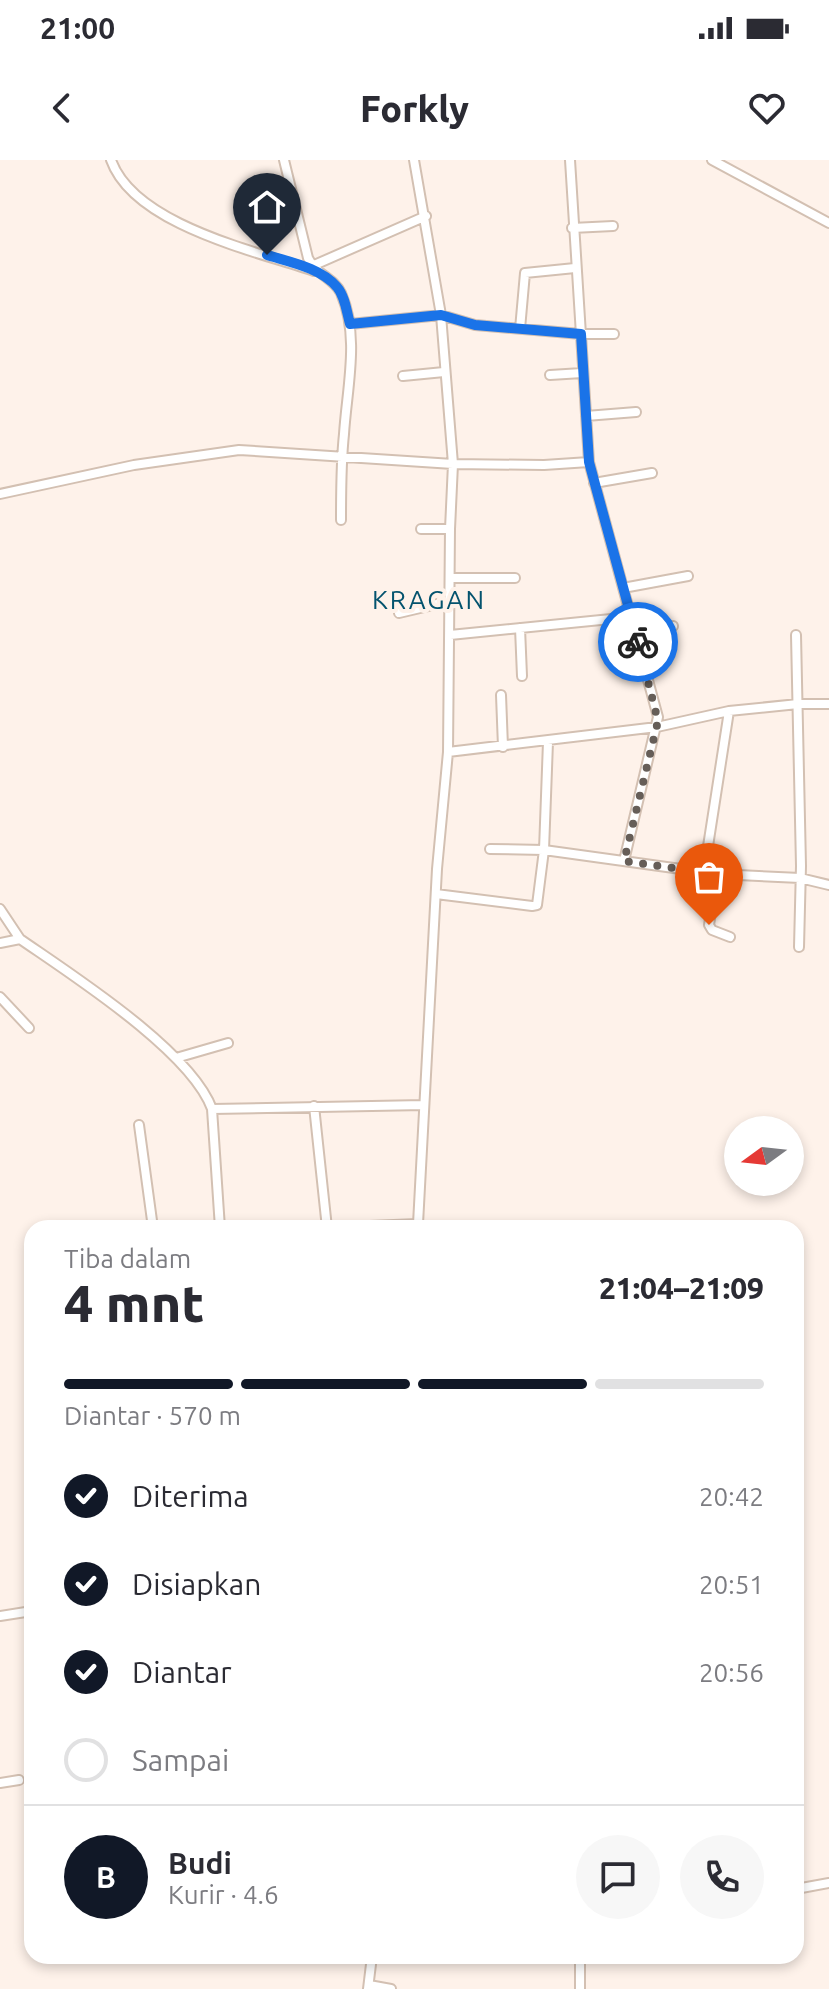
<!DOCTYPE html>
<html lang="id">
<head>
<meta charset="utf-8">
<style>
  body { margin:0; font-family:Ubuntu,sans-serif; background:#f7f7f7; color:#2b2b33; height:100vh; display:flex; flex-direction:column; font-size:30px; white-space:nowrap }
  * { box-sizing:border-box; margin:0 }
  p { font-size:26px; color:#7c7c81 }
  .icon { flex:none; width:44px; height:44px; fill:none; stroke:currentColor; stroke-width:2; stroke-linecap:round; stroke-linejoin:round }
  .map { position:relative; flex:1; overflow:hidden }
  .drawer { position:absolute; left:24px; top:1060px; width:780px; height:744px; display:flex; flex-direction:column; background:#fff; border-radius:24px; box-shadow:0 4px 12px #0003 }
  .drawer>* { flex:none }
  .needle { width:52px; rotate:255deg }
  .fabs { position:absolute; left:724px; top:956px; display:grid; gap:16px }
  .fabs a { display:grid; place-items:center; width:80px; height:80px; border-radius:50%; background:#fff; box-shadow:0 4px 12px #0003; font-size:40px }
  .pin { position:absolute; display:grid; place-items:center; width:68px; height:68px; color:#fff; margin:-82px -34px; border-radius:50% 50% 50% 0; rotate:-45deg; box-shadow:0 0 8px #0007 }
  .pin .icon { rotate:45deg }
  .courier { position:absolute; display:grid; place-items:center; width:80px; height:80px; margin:-40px; border:6px solid #1a73e8; border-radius:50%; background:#fff; color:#222; box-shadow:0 2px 10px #0007 }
  .summary em { font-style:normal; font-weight:800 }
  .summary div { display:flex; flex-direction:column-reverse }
  .summary { display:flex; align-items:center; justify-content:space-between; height:136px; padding:0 40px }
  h1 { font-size:52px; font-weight:800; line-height:60px }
  .bar { display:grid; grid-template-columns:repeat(4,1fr); gap:12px 8px; align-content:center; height:96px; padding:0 40px }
  .bar i { height:10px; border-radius:6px; background:#e1e1e2 }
  .bar .active { background:#111827 }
  .bar p { grid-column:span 4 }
  .line { display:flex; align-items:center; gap:20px; padding:0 40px; border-top:2px solid #e1e1e2 }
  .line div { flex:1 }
  .round { display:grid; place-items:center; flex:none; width:84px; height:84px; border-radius:42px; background:#f7f7f7 }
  ol { padding:0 40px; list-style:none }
  li { display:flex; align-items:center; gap:24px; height:88px }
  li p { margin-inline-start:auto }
  li .icon { padding:8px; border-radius:50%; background:#111827; color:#fff; stroke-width:4 }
  li:last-child { color:#7c7c81 }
  li i { width:44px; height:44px; border:4px solid #e1e1e2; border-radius:50% }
  .status { display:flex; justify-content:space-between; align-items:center; height:56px; padding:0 40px; background:#fff; direction:ltr }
  .status svg { height:22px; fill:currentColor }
  header { display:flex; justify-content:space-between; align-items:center; height:104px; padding:0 40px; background:#fff; font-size:36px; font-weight:800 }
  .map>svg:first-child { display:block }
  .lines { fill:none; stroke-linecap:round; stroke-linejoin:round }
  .minor-casing { stroke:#d3c0b2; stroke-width:12 }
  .minor { stroke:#fff; stroke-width:8 }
  .done { stroke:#665e58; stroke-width:8; stroke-dasharray:0 14.4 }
  .route { stroke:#1a73e8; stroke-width:10 }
  .labels { text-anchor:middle; stroke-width:8; stroke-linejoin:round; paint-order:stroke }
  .quarter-label { font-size:26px; letter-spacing:2px; fill:#04536e; stroke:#fef2ea }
</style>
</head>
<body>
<div class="status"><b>21:00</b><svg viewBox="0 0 49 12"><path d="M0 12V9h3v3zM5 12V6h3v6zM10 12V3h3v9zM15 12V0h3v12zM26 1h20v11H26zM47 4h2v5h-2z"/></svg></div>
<header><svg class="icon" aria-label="back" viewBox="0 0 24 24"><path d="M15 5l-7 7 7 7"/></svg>Forkly<svg class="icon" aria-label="heart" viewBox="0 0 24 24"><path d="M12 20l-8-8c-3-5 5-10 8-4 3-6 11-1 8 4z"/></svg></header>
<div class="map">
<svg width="829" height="1829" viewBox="0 0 829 1829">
  <rect width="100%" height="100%" fill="#fef2ea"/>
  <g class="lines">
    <defs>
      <path id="minor" d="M111,0C134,65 256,91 314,111
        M284,0L308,98C316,115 334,118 341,133C360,177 347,227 344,274C341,302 341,331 341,360
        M414,0L441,155L453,304L450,369L448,592L437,709L418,1064L421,1068
        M570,0L589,302L658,557L624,701
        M712,0L829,63
        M572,68L613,66
        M312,106L426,56
        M350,164L441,155L475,165L581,174H614
        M520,169L525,113L575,108
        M550,215L582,213
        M403,216L444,212
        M586,256L636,252
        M594,323L652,313
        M0,334L134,305L239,290L453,304L544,305L589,302
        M421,369H450
        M450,418H515
        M623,428L688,416
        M399,453L450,441
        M520,468L522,516
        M636,474L673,466
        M450,475L631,457
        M796,475L801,706L799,787
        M501,535L503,587
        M548,582L544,690L717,714L800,718L829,725
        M448,592L657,567L729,551L798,544H829
        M704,712L729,551
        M717,714L709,765L712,770L730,777
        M436,734L532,746L537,745L544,690L490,689
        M0,749L20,779
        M0,783L20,779C72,815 191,891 212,949L220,1068
        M0,837L29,868
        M176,898L228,883
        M314,946L327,1068
        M212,949L424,945
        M139,965L153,1068
        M321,1068L418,1064
        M0,1456L32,1451
        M0,1623L19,1620
        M796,1729L829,1723
        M369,1825L391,1829
        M368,1829L372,1796
        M580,1829V1796"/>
    </defs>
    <use href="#minor" class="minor-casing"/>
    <use href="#minor" class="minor"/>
  </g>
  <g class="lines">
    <path class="done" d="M638,482L658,561L624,701L717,714L709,765"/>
    <path class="route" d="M267,95C290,102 321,108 337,127C345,136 347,153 350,164L441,155L475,165L581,174L589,302L638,482"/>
  </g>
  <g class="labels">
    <g class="quarter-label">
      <text x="429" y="449">KRAGAN</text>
    </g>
  </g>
</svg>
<div class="fabs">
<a><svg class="needle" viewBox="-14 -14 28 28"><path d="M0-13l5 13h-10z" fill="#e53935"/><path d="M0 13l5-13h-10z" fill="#7c7c81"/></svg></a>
</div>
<div class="pin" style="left:709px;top:765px;background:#ea580c"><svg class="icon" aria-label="bag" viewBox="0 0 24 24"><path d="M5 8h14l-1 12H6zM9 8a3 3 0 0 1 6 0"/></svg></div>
<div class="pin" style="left:267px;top:95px;background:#1f2937"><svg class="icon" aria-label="home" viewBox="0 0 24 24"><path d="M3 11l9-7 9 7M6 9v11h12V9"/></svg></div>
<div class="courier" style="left:638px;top:482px"><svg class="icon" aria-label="bike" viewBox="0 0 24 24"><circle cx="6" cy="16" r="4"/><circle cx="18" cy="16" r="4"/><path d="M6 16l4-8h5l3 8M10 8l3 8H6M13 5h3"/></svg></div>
<section class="drawer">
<div class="summary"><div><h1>4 mnt</h1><p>Tiba dalam</p></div><em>21:04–21:09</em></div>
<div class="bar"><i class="active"></i><i class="active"></i><i class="active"></i><i></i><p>Diantar · 570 m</p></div>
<ol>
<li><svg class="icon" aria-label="check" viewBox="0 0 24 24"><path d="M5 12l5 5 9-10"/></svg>Diterima<p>20:42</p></li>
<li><svg class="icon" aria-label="check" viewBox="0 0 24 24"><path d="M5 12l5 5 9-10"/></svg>Disiapkan<p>20:51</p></li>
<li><svg class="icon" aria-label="check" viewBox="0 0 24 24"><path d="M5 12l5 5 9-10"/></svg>Diantar<p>20:56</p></li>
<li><i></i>Sampai</li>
</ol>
<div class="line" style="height:144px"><b class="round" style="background:#111827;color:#fff">B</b><div><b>Budi</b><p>Kurir · 4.6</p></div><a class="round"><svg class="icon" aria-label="chat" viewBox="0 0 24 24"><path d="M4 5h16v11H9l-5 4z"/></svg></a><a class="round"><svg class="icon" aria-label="phone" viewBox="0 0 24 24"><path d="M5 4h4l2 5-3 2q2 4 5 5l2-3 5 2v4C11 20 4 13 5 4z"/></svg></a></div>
</section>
</div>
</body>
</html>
